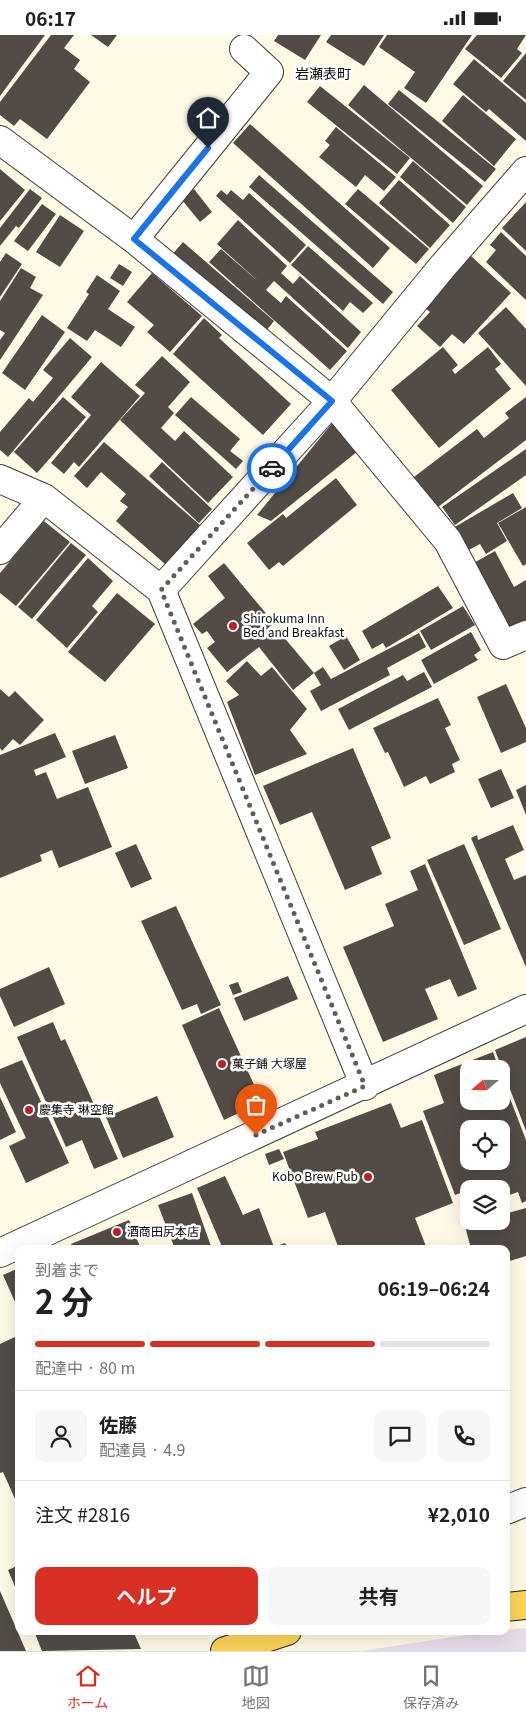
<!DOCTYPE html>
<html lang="ja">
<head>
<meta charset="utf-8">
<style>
  body { margin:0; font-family:Georgia,"Noto Sans JP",serif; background:#f6f6f6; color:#202124; height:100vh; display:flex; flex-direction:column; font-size:19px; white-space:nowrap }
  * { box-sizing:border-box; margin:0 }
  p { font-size:16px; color:#757577 }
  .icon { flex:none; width:28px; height:28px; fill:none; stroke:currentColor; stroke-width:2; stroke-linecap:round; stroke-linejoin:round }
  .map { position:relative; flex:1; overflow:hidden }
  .drawer { position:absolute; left:15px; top:1210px; width:495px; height:390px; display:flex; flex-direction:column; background:#fff; border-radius:10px; box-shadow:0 5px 20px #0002 }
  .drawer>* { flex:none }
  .needle { width:32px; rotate:250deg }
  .tools { position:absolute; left:460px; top:1025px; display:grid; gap:10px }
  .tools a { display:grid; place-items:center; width:50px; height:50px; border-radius:10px; background:#fff; box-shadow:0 5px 20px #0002; font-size:25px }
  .pin { position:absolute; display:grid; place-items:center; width:42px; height:42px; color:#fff; margin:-51px -21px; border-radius:50% 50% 50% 0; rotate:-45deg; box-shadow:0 0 5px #0007 }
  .pin .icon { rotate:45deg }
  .courier { position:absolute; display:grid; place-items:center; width:50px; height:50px; margin:-25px; border:4px solid #1a73e8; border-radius:50%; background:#fff; color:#222; box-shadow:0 1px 6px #0007 }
  .head em { font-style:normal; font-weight:700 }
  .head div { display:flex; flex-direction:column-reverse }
  .head { display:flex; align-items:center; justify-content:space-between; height:85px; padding:0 20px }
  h1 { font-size:32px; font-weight:700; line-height:38px }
  .bar { display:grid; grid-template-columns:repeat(4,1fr); gap:8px 5px; align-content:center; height:60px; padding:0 20px }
  .bar i { height:6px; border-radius:4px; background:#e0e0e0 }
  .bar .current { background:#d93025 }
  .bar p { grid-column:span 4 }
  .line { display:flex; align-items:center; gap:12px; padding:0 20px; border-top:1px solid #e0e0e0 }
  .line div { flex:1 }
  .round { display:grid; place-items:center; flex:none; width:52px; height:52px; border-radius:10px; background:#f6f6f6 }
  .cta { display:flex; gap:10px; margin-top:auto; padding:10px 20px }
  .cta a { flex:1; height:58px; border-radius:10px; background:#d93025; color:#fff; font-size:20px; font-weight:700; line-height:58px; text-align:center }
  .cta a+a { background:#f6f6f6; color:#202124 }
  .status { display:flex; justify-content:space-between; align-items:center; height:35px; padding:0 25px; background:#fff; direction:ltr }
  .status svg { height:14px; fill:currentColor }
  .tab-bar { display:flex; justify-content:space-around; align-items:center; height:70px; border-top:1px solid #e0e0e0; background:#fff; font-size:14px; color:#757577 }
  .tab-bar a { display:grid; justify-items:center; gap:2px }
  .tab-bar .current { color:#d93025 }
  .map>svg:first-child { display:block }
  .industrial { fill:#e8ddea }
  .building { fill:#524b46; fill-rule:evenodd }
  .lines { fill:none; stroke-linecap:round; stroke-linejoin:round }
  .street-casing { stroke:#3d3d3d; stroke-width:30 }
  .primary-casing { stroke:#1b1b1b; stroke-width:30 }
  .street { stroke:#fff; stroke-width:28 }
  .primary { stroke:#fdd458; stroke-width:28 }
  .done { stroke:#605e57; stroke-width:5; stroke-dasharray:0 9 }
  .route { stroke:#1a73e8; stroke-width:6 }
  .poi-dot { fill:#bc1f28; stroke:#fff; stroke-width:2 }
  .labels { text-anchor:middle; stroke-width:5; stroke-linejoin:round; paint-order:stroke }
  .poi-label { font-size:12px; fill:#0a0a0a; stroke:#fff; text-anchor:start }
  .neighbourhood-label { font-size:14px; fill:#0a0a0a; stroke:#fff }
</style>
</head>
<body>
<div class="status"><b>06:17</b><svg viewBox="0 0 49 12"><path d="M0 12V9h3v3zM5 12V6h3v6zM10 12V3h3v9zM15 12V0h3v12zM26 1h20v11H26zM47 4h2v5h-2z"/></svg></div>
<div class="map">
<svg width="526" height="1616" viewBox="0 0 526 1616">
  <rect width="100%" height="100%" fill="#fffae6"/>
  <path class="industrial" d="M526,1593V1616H361L494,1596Z"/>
  <path class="building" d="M0,0H45L0,61Z
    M51,0H74L64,13L80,25L74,34L90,47L47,104L20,84L14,91L0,80V67Z
    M91,0H117L108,12Z
    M278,0H321L305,25L274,6Z
    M331,0H384L364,31L326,7Z
    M387,0H472L426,68L404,53L415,37L379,12Z
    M477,0H526L517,14L522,18L501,43L465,14Z
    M526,18V65L503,46Z
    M474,24L526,68V106L489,74L486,77L453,49Z
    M364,50L483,151L467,170L348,70Z
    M320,51L410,123L397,139L307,67Z
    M399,55L496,134L485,147L388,69Z
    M463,60L516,104L494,131L442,86Z
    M250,89L390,213L373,233L233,108Z
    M336,92L396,142L384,156L365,140L356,152L319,122L330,110L325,106Z
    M413,126L466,172L453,188L400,142Z
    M0,134L25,155L0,186Z
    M259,140L393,257L383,269L249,152Z
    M399,145L450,190L430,213L379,168Z
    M30,154L42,163L19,193L16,191L0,211V193Z
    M194,154L212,177L200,187L182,165Z
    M358,154L429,214L416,229L345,169Z
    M221,155L227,160L231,155L243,165L249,158L306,210L290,228L216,161Z
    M526,167V216L502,193Z
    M42,169L56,179L28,216L14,206Z
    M60,180L84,196L60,232L36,217Z
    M238,185L287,231L281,238L293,249L300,241L361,297L348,313L274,246L266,255L281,268L286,261L347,316L330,335L209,227L221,214L259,247L217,209Z
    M501,197L526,221V265L486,227L496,215L490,210Z
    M183,207L274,286L262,301L170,222Z
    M308,211L373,268L363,278L350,267L343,276L291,230Z
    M6,218L22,229L0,262V227Z
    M471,221L511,258L464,309L452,299L440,312L417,291L430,277L424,272Z
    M119,229L132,237L123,251L110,243Z
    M21,233L36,242L30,253L43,260L0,325V305L5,298L0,295V266Z
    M152,238L202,281L170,317L147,297L154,290L127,267Z
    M97,240L120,256L108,274L135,292L121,312L95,295L87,306L67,293L89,259L86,257Z
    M506,272L526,294V351L478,298Z
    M42,280L65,297L25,355L2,338Z
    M204,283L222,300L219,303L291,369L263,400L173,319Z
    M70,303L92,322L8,422L0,415V397L29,363L33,367L53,343L43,335Z
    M443,312L458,330L452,335L455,339L488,312L501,329L495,334L511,354L439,413L391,355Z
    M162,321L190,347L168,372L174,378L161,393L175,406L184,396L233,442L208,468L120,385L145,358L135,350Z
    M101,327L140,361L79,432L74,427L64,439L51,428L91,380L71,362Z
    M63,362L86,382L37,438L14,417Z
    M191,362L240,404L230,416L243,426L236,434L175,380Z
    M526,362V405L438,472L414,442L477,394L484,403L509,383L505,378Z
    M334,386L358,416L271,486L257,480Z
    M104,407L200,490L166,530L116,486L128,472L120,466L126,459L101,437L87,453L74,441Z
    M526,414V440L455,490L442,472Z
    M162,427L212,474L199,488L149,441Z
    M336,443L357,470L283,531L279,527L269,535L247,508L283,479L286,483Z
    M513,458L522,473L497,488L507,506L486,519L480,509L467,516L453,493Z
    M526,472V529L523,531L498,488Z
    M44,486L70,507L16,571L0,558V538Z
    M71,508L86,520L32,584L18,572Z
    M495,516L514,552L526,545V590L511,598L472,529Z
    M88,523L113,546L92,571L98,577L67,613L36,585Z
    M224,528L274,588L268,593L278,604L282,600L314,638L293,655L259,612L227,637L207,613L215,607L207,596L202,599L193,589L225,563L208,541Z
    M438,551L453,573L386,613L383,608L372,614L362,596Z
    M117,558L155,589L105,647L68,617Z
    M463,571L475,590L431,615L420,596Z
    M471,597L481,615L474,620L478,625L434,649L421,625Z
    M419,598L426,612L387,633L390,640L321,676L310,656L321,650L314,638L323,632L331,644Z
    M346,601L360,625L344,635L329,611Z
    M247,626L261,641L272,632L307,674L290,695L307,719L255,740L227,667L239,660L226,646Z
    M424,637L432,652L349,695L338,674L403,640L407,646Z
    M506,649L526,693V707L501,718L477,662Z
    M0,654L9,662L15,656L44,685L20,710L13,704L2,716L0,713Z
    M438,663L451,690L445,693L460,725L452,729L455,737L430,749L426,741L404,752L388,717L385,718L373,693Z
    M55,698L66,722L34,735L36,741L46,737L57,764L88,752L112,812L59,833L52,815L40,820L42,826L0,843V720Z
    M115,700L128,733L85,749L72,716Z
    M353,713L391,803L371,812L382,839L345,855L312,777L280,790L263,751Z
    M501,734L514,763L491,773L478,744Z
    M526,750V780L516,755Z
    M513,790L524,815L505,824L514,845L526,840V932L471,803L477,800L478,805Z
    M136,809L152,844L131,853L115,818Z
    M464,809L501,894L464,910L427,825Z
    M425,829L477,954L458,962L450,944L425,954L438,984L383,1007L343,912L394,891L385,869L418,855L410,836Z
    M176,871L221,970L201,979L197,969L182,975L141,886Z
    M49,932L65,969L14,992L0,961V954Z
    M288,941L298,964L244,986L234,963Z
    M238,947L242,957L233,960L229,950Z
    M219,973L262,1067L224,1085L182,990Z
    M53,987L61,1006L65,1004L118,1124L94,1134L82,1105L66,1112L17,1002Z
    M526,1002V1096L495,1015Z
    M493,1017L499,1034H469V1066H501V1040L526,1105V1166L522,1168L518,1157L501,1163V1154H489L486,1148L455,1160L423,1076L444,1068L434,1040ZM469,1094H501V1126H469Z
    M22,1025L69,1128L26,1148L9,1111L26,1103L0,1048V1034Z
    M157,1061L174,1102L123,1123L106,1082Z
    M0,1062L16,1097L0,1105Z
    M391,1068L401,1093L422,1085L453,1168L415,1183L427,1214H339L325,1177L308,1183L283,1117L318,1104L315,1097Z
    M279,1114L284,1124L269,1130L265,1119Z
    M225,1141L243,1180L259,1173L274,1212L285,1208L288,1214H223L197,1153Z
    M192,1158L212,1214H175L158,1170Z
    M526,1173V1221L506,1227V1214H471L465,1191L481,1186H501V1180Z
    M129,1185L141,1214H73L71,1209Z
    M19,1233V1276L3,1240Z
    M17,1301L19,1463L15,1464L3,1437L0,1438V1309Z
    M19,1530V1561L8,1535Z
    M0,1556L26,1616H0Z
    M34,1596H133L141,1614L42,1616Z"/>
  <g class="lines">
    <defs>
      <path id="street" d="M0,105L134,204L332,366L448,506L503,610L526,600
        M134,204L269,37L244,14
        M0,444L44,463L161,555L365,1051
        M0,515L44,463
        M161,555L332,366L443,231L526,136
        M0,1218L526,974
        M506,1475L526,1467"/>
      <path id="primary" d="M506,1572L526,1570
        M225,1616L287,1596"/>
    </defs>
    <use href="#street" class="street-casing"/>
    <use href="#primary" class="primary-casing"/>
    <use href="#street" class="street"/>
    <use href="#primary" class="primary"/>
  </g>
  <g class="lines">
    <path class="done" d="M256,1100L365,1051L161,555L272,433"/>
    <path class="route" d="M208,113L134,204L332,366L272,433"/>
  </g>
  <g class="poi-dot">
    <circle cx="233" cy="591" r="5"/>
    <circle cx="222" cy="1029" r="5"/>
    <circle cx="29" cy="1075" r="5"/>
    <circle cx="368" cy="1142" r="5"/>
    <circle cx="117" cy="1197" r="5"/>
  </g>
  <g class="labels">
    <g class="poi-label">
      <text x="243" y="588">Shirokuma Inn<tspan x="243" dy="14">Bed and Breakfast</tspan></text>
      <text x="232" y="1033">菓子鋪 大塚屋</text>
      <text x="39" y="1079">慶集寺 琳空館</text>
      <text x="358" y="1146" text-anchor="end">Kobo Brew Pub</text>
      <text x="127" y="1201">酒商田尻本店</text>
    </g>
    <g class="neighbourhood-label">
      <text x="323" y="44">岩瀬表町</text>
    </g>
  </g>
</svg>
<div class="tools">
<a><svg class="needle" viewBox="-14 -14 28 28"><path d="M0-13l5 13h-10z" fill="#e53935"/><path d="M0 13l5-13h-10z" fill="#757577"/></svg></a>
<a><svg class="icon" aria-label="locate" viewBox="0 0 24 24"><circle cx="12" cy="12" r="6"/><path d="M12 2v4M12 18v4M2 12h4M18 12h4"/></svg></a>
<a><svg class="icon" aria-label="layers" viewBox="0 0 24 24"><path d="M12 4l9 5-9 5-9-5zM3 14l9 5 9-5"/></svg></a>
</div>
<div class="pin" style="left:256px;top:1100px;background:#ea580c"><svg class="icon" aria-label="bag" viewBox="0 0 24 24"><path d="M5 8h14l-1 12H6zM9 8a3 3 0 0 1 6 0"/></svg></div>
<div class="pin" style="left:208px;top:113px;background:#1f2937"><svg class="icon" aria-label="home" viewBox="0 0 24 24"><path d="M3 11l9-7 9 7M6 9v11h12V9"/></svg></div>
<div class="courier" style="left:272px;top:433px"><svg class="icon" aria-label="car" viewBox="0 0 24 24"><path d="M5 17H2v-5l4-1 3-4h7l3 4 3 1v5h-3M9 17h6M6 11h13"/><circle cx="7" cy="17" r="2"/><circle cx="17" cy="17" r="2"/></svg></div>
<section class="drawer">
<div class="head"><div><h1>2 分</h1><p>到着まで</p></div><em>06:19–06:24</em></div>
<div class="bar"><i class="current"></i><i class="current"></i><i class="current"></i><i></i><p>配達中 · 80 m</p></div>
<div class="line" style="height:90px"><a class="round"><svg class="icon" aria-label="person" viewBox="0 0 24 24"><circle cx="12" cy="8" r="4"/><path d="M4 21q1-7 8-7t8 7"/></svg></a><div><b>佐藤</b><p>配達員 · 4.9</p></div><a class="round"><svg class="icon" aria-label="chat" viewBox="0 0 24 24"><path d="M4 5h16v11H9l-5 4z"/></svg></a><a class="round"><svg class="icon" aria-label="phone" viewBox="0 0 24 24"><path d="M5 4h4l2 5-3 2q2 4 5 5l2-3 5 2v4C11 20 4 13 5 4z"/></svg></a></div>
<div class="line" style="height:65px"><div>注文 #2816</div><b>¥2,010</b></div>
<div class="cta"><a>ヘルプ</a><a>共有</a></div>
</section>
</div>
<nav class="tab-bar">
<a class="current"><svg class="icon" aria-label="home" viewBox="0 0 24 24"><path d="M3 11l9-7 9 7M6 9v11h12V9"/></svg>ホーム</a>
<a><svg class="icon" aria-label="map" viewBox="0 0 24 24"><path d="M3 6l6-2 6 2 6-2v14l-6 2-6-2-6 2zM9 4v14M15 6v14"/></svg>地図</a>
<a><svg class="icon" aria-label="saved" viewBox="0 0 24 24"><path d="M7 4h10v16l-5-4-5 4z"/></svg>保存済み</a>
</nav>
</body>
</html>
